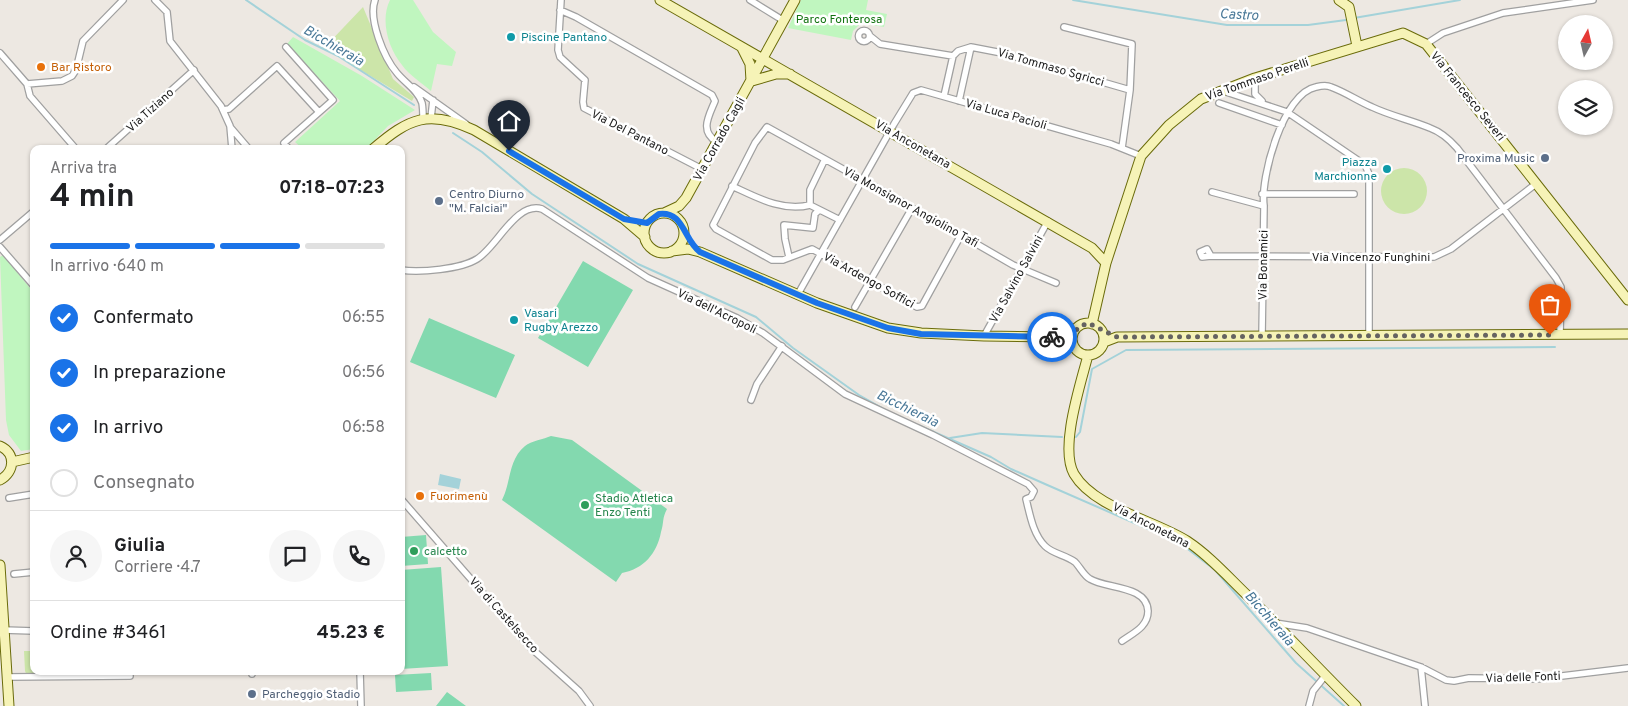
<!DOCTYPE html>
<html lang="it">
<head>
<meta charset="utf-8">
<style>
  body { margin:0; font-family:Overpass,sans-serif; background:#f6f6f6; color:#202124; height:100vh; display:flex; flex-direction:column; font-size:19px; white-space:nowrap }
  * { box-sizing:border-box; margin:0 }
  p { font-size:16px; color:#757577 }
  .icon { flex:none; width:28px; height:28px; fill:none; stroke:currentColor; stroke-width:2; stroke-linecap:round; stroke-linejoin:round }
  .map { position:relative; flex:1; overflow:hidden }
  .details { position:absolute; left:30px; top:145px; width:375px; height:530px; display:flex; flex-direction:column; background:#fff; border-radius:10px; box-shadow:0 1px 4px #0004 }
  .details>* { flex:none }
  .needle { width:32px; rotate:8deg }
  .controls { position:absolute; left:1558px; top:15px; display:grid; gap:10px }
  .controls a { display:grid; place-items:center; width:55px; height:55px; border-radius:50%; background:#fff; box-shadow:0 1px 4px #0004; font-size:25px }
  .pin { position:absolute; display:grid; place-items:center; width:42px; height:42px; color:#fff; margin:-51px -21px; border-radius:50% 50% 50% 0; rotate:-45deg; box-shadow:0 0 5px #0007 }
  .pin .icon { rotate:45deg }
  .courier { position:absolute; display:grid; place-items:center; width:50px; height:50px; margin:-25px; border:4px solid #1a73e8; border-radius:50%; background:#fff; color:#222; box-shadow:0 1px 6px #0007 }
  .headline em { font-style:normal; font-weight:700 }
  .headline div { display:flex; flex-direction:column-reverse }
  .headline { display:flex; align-items:center; justify-content:space-between; height:85px; padding:0 20px }
  h1 { font-size:32px; font-weight:700; line-height:38px }
  .bar { display:grid; grid-template-columns:repeat(4,1fr); gap:8px 5px; align-content:center; height:60px; padding:0 20px }
  .bar i { height:6px; border-radius:4px; background:#e0e0e0 }
  .bar .active { background:#1a73e8 }
  .bar p { grid-column:span 4 }
  .line { display:flex; align-items:center; gap:12px; padding:0 20px; border-top:1px solid #e0e0e0 }
  .line div { flex:1 }
  .round { display:grid; place-items:center; flex:none; width:52px; height:52px; border-radius:26px; background:#f6f6f6 }
  ol { padding:0 20px; list-style:none }
  li { display:flex; align-items:center; gap:15px; height:55px }
  li p { margin-inline-start:auto }
  li .icon { padding:5px; border-radius:50%; background:#1a73e8; color:#fff; stroke-width:4 }
  li:last-child { color:#757577 }
  li i { width:28px; height:28px; border:2px solid #e0e0e0; border-radius:50% }
  .map>svg:first-child { display:block }
  .grass { fill:#cce5a9 }
  .park { fill:#c0f6bf }
  .pitch { fill:#83d9af }
  .water { fill:#a4d2d9 }
  .lines { fill:none; stroke-linecap:round; stroke-linejoin:round }
  .stream { stroke:#a4d2d9; stroke-width:2 }
  .street-casing { stroke:#a0a0a0; stroke-width:8 }
  .secondary-casing { stroke:#6a6b0a; stroke-width:11 }
  .street { stroke:#fff; stroke-width:5.5 }
  .secondary { stroke:#f6f3b7; stroke-width:9 }
  .done { stroke:#656361; stroke-width:5; stroke-dasharray:0 9 }
  .route { stroke:#1a73e8; stroke-width:6 }
  .culture-dot { fill:#0f9aa8; stroke:#fff; stroke-width:2 }
  .food-dot { fill:#e8710a; stroke:#fff; stroke-width:2 }
  .service-dot { fill:#5c6f8a; stroke:#fff; stroke-width:2 }
  .leisure-dot { fill:#2e9e5b; stroke:#fff; stroke-width:2 }
  .labels { text-anchor:middle; stroke-width:5; stroke-linejoin:round; paint-order:stroke }
  .park-label { font-size:12px; fill:#127310; stroke:#fff }
  .culture-label { font-size:12px; fill:#0d838f; stroke:#fff; text-anchor:start }
  .food-label { font-size:12px; fill:#c56008; stroke:#fff; text-anchor:start }
  .street-label { font-size:12px; fill:#1c1c1c; stroke:#fff }
  .service-label { font-size:12px; fill:#4e5e75; stroke:#fff; text-anchor:start }
  .leisure-label { font-size:12px; fill:#27864d; stroke:#fff; text-anchor:start }
  .water-label { font-size:14px; font-style:italic; fill:#487797; stroke:#fff }
</style>
</head>
<body>
<div class="map">
<svg width="1628" height="706" viewBox="0 0 1628 706">
  <rect width="100%" height="100%" fill="#ede8e2"/>
  <path class="grass" d="M363,7L393,79L414,97L412,101L324,48Z
    M1381 191a23 23 0 1 1 46 0a23 23 0 1 1-46 0Z
    M24,651H34L36,676H27L25,671Z"/>
  <path class="park" d="M390,0H413L433,32L456,52L452,66L437,64L431,91C422,83 409,75 402,65C388,48 380,20 390,0Z
    M801,0H868L866,10L887,14L884,27L861,23L853,31L851,40L788,28Z
    M293,37L362,76L415,110L388,126L366,149H303L295,142L340,101L287,44Z
    M3,255L34,293V449L21,451L9,435L6,420L0,257Z"/>
  <path class="pitch" d="M583,261L633,290L588,367L538,338Z
    M429,318L515,355L496,398L410,362Z
    M551,436L572,440L667,509C662,518 664,523 661,532C657,553 644,569 622,573L616,582L502,500C511,483 508,460 525,446C531,441 544,439 551,436Z
    M426,535L428,564L401,566V537Z
    M441,567L448,666L401,669V570Z
    M431,673L432,690L396,692L395,675Z
    M447,692L466,706H436Z"/>
  <path class="water" d="M440,474L461,479L459,489L438,485Z"/>
  <g class="lines">
    <path class="stream" d="M246,0L305,40L338,56L414,105
      M1073,0L1227,25H1308L1346,20
      M1354,18L1460,0
      M453,133L482,152L532,194L638,264L756,317L793,348L859,395L882,408
      M918,425L991,457L1011,469L1045,484L1180,543L1215,570L1296,663L1344,706
      M1076,437L1080,432L1092,369L1126,350L1555,347
      M950,438L982,433L1062,437"/>
    <defs>
      <path id="street" d="M155,0L167,12L170,41L221,106L230,126L232,149
        M375,0C368,19 384,58 397,73C405,83 418,90 422,103C423,108 423,114 423,119
        M561,0L558,50L560,57L585,80L583,102L584,108L702,169
        M750,0L784,21
        M560,10L576,17L712,95L715,101C709,116 699,131 717,142
        M1064,27L1132,44L1130,90L1122,148
        M858.5 36a5.5 5.5 0 1 1 11 0a5.5 5.5 0 1 1-11 0Z
        M870,36L880,44L953,56
        M1426,44L1443,33L1503,13L1593,0
        M286,47L333,100L284,143L289,149
        M0,53L27,84L30,96L76,149
        M1255,78V94L1262,101
        M27,84L62,81L72,76L76,70L83,41L123,0
        M414,87L466,124
        M1223,91L1287,112L1365,165L1369,174V335
        M944,96L953,56L958,51L971,47L1002,53L1130,90
        M959,101L971,47
        M1219,103L1282,125
        M223,110L229,109L277,66L319,112
        M431,118L433,100
        M231,128L249,149
        M106,149L194,70
        M732,186C756,197 782,212 810,205V190L825,159
        M1212,192L1264,206
        M1262,194H1354
        M810,205L840,220
        M961,235L922,306L917,307L812,249L783,260H772L716,229L713,225L755,143L767,127L906,204L912,208L954,232L961,235L1013,265L1056,283
        M0,240L34,211
        M0,247L34,286
        M1211,256L1202,257L1200,252L1207,249L1211,256L1434,257L1451,249L1537,183
        M789,257L785,239L784,225L813,228L815,214L819,210
        M401,270C420,273 461,269 477,259C497,247 516,201 542,209L648,278L737,318L763,333L845,394L933,435L1028,484L1034,491L1031,497L1026,499C1030,515 1033,534 1045,546C1053,554 1066,555 1075,562C1080,567 1084,576 1090,579C1106,589 1147,585 1148,611C1148,627 1133,633 1122,641
        M798,294L894,124L913,93L921,90L1111,144L1141,156
        M855,307L912,208
        M984,336L1048,221
        M1262,336L1264,206C1260,178 1283,93 1316,87C1320,86 1327,85 1331,87C1345,92 1358,101 1372,107C1391,116 1411,120 1430,128C1441,132 1449,139 1457,148L1556,278L1561,287L1560,335
        M751,400L757,384L782,346
        M9,498L34,494
        M401,499L532,649L579,691L590,706
        M14,574L34,572
        M1275,623L1307,628L1421,667L1446,680L1454,681L1469,678L1537,679L1628,668
        M3,630L34,631
        M1421,667L1425,706
        M252,671V674
        M360,671L361,706
        M7,677L130,676
        M1309,706L1313,691L1325,676"/>
      <path id="secondary" d="M660,0L1092,248L1106,263L1092,324
        M1339,0L1349,7L1357,46
        M742,48L750,64L751,81
        M752,81L776,74H790
        M373,149C409,118 429,109 474,130L624,219L645,237
        M664,213L679,206L686,198L795,0
        M644 233a20 20 0 1 1 40 0a20 20 0 1 1-40 0Z
        M672,251L688,249L700,252L817,303L888,328L921,333L984,336L1060,337L1073,334
        M1106,263L1141,156L1169,125L1201,99L1255,78L1403,33L1426,44L1628,300
        M1072 339a16 16 0 1 1 32 0a16 16 0 1 1-32 0Z
        M1104,342L1117,337L1628,334
        M1088,355C1081,383 1059,448 1074,474C1094,508 1154,520 1187,541C1211,557 1229,578 1249,597C1285,633 1320,670 1356,706
        M0,446C16,453 15,472 0,480
        M12,462L34,457
        M0,565L9,706"/>
    </defs>
    <use href="#street" class="street-casing"/>
    <use href="#secondary" class="secondary-casing"/>
    <use href="#street" class="street"/>
    <use href="#secondary" class="secondary"/>
  </g>
  <g class="lines">
    <path class="done" d="M1052,337L1073,334L1079,327L1088,323L1117,337L1550,335"/>
    <path class="route" d="M509,151L624,219L647,223L659,214C684,211 683,239 700,252L817,303L888,328L921,334L1052,337"/>
  </g>
  <g class="culture-dot">
    <circle cx="511" cy="37" r="5"/>
    <circle cx="1387" cy="169" r="5"/>
    <circle cx="514" cy="320" r="5"/>
  </g>
  <g class="food-dot">
    <circle cx="41" cy="67" r="5"/>
    <circle cx="420" cy="496" r="5"/>
  </g>
  <g class="service-dot">
    <circle cx="1545" cy="158" r="5"/>
    <circle cx="439" cy="201" r="5"/>
    <circle cx="252" cy="694" r="5"/>
  </g>
  <g class="leisure-dot">
    <circle cx="585" cy="505" r="5"/>
    <circle cx="414" cy="551" r="5"/>
  </g>
  <g class="labels">
    <g class="park-label">
      <text x="839" y="23">Parco Fonterosa</text>
    </g>
    <g class="culture-label">
      <text x="521" y="41">Piscine Pantano</text>
      <text x="1377" y="166" text-anchor="end">Piazza<tspan x="1377" dy="14">Marchionne</tspan></text>
      <text x="524" y="317">Vasari<tspan x="524" dy="14">Rugby Arezzo</tspan></text>
    </g>
    <g class="food-label">
      <text x="51" y="71">Bar Ristoro</text>
      <text x="430" y="500">Fuorimenù</text>
    </g>
    <g class="street-label">
      <text transform="translate(1051 67) rotate(16)" y="4">Via Tommaso Sgricci</text>
      <text transform="translate(1257 79) rotate(-19)" y="4">Via Tommaso Perelli</text>
      <text transform="translate(1468 96) rotate(51)" y="4">Via Francesco Severi</text>
      <text transform="translate(150 110) rotate(-42)" y="4">Via Tiziano</text>
      <text transform="translate(1006 114) rotate(16)" y="4">Via Luca Pacioli</text>
      <text transform="translate(630 132) rotate(27)" y="4">Via Del Pantano</text>
      <text transform="translate(719 139) rotate(-61)" y="4">Via Corrado Cagli</text>
      <text transform="translate(913 144) rotate(30)" y="4">Via Anconetana</text>
      <text transform="translate(911 207) rotate(29)" y="4">Via Monsignor Angiolino Tafi</text>
      <text x="1371" y="261">Via Vincenzo Funghini</text>
      <text transform="translate(1263 265) rotate(-89)" y="4">Via Bonamici</text>
      <text transform="translate(1016 279) rotate(-61)" y="4">Via Salvino Salvini</text>
      <text transform="translate(869 280) rotate(29)" y="4">Via Ardengo Soffici</text>
      <text transform="translate(717 311) rotate(26)" y="4">Via dell'Acropoli</text>
      <text transform="translate(1151 525) rotate(27)" y="4">Via Anconetana</text>
      <text transform="translate(504 615) rotate(48)" y="4">Via di Castelsecco</text>
      <text transform="translate(1523 677) rotate(-2)" y="4">Via delle Fonti</text>
    </g>
    <g class="service-label">
      <text x="1535" y="162" text-anchor="end">Proxima Music</text>
      <text x="449" y="198">Centro Diurno<tspan x="449" dy="14">"M. Falciai"</tspan></text>
      <text x="262" y="698">Parcheggio Stadio</text>
    </g>
    <g class="leisure-label">
      <text x="595" y="502">Stadio Atletica<tspan x="595" dy="14">Enzo Tenti</tspan></text>
      <text x="424" y="555">calcetto</text>
    </g>
    <g class="water-label">
      <text transform="translate(1239 14) rotate(3)" y="5">Castro</text>
      <text transform="translate(334 45) rotate(30)" y="5">Bicchieraia</text>
      <text transform="translate(908 408) rotate(26)" y="5">Bicchieraia</text>
      <text transform="translate(1270 618) rotate(49)" y="5">Bicchieraia</text>
    </g>
  </g>
</svg>
<div class="controls">
<a><svg class="needle" viewBox="-14 -14 28 28"><path d="M0-13l5 13h-10z" fill="#e53935"/><path d="M0 13l5-13h-10z" fill="#757577"/></svg></a>
<a><svg class="icon" aria-label="layers" viewBox="0 0 24 24"><path d="M12 4l9 5-9 5-9-5zM3 14l9 5 9-5"/></svg></a>
</div>
<div class="pin" style="left:1550px;top:335px;background:#ea580c"><svg class="icon" aria-label="bag" viewBox="0 0 24 24"><path d="M5 8h14l-1 12H6zM9 8a3 3 0 0 1 6 0"/></svg></div>
<div class="pin" style="left:509px;top:151px;background:#1f2937"><svg class="icon" aria-label="home" viewBox="0 0 24 24"><path d="M3 11l9-7 9 7M6 9v11h12V9"/></svg></div>
<div class="courier" style="left:1052px;top:337px"><svg class="icon" aria-label="bike" viewBox="0 0 24 24"><circle cx="6" cy="16" r="4"/><circle cx="18" cy="16" r="4"/><path d="M6 16l4-8h5l3 8M10 8l3 8H6M13 5h3"/></svg></div>
<section class="details">
<div class="headline"><div><h1>4 min</h1><p>Arriva tra</p></div><em>07:18–07:23</em></div>
<div class="bar"><i class="active"></i><i class="active"></i><i class="active"></i><i></i><p>In arrivo · 640 m</p></div>
<ol>
<li><svg class="icon" aria-label="check" viewBox="0 0 24 24"><path d="M5 12l5 5 9-10"/></svg>Confermato<p>06:55</p></li>
<li><svg class="icon" aria-label="check" viewBox="0 0 24 24"><path d="M5 12l5 5 9-10"/></svg>In preparazione<p>06:56</p></li>
<li><svg class="icon" aria-label="check" viewBox="0 0 24 24"><path d="M5 12l5 5 9-10"/></svg>In arrivo<p>06:58</p></li>
<li><i></i>Consegnato</li>
</ol>
<div class="line" style="height:90px"><a class="round"><svg class="icon" aria-label="person" viewBox="0 0 24 24"><circle cx="12" cy="8" r="4"/><path d="M4 21q1-7 8-7t8 7"/></svg></a><div><b>Giulia</b><p>Corriere · 4.7</p></div><a class="round"><svg class="icon" aria-label="chat" viewBox="0 0 24 24"><path d="M4 5h16v11H9l-5 4z"/></svg></a><a class="round"><svg class="icon" aria-label="phone" viewBox="0 0 24 24"><path d="M5 4h4l2 5-3 2q2 4 5 5l2-3 5 2v4C11 20 4 13 5 4z"/></svg></a></div>
<div class="line" style="height:65px"><div>Ordine #3461</div><b>45.23 €</b></div>
</section>
</div>
</body>
</html>
